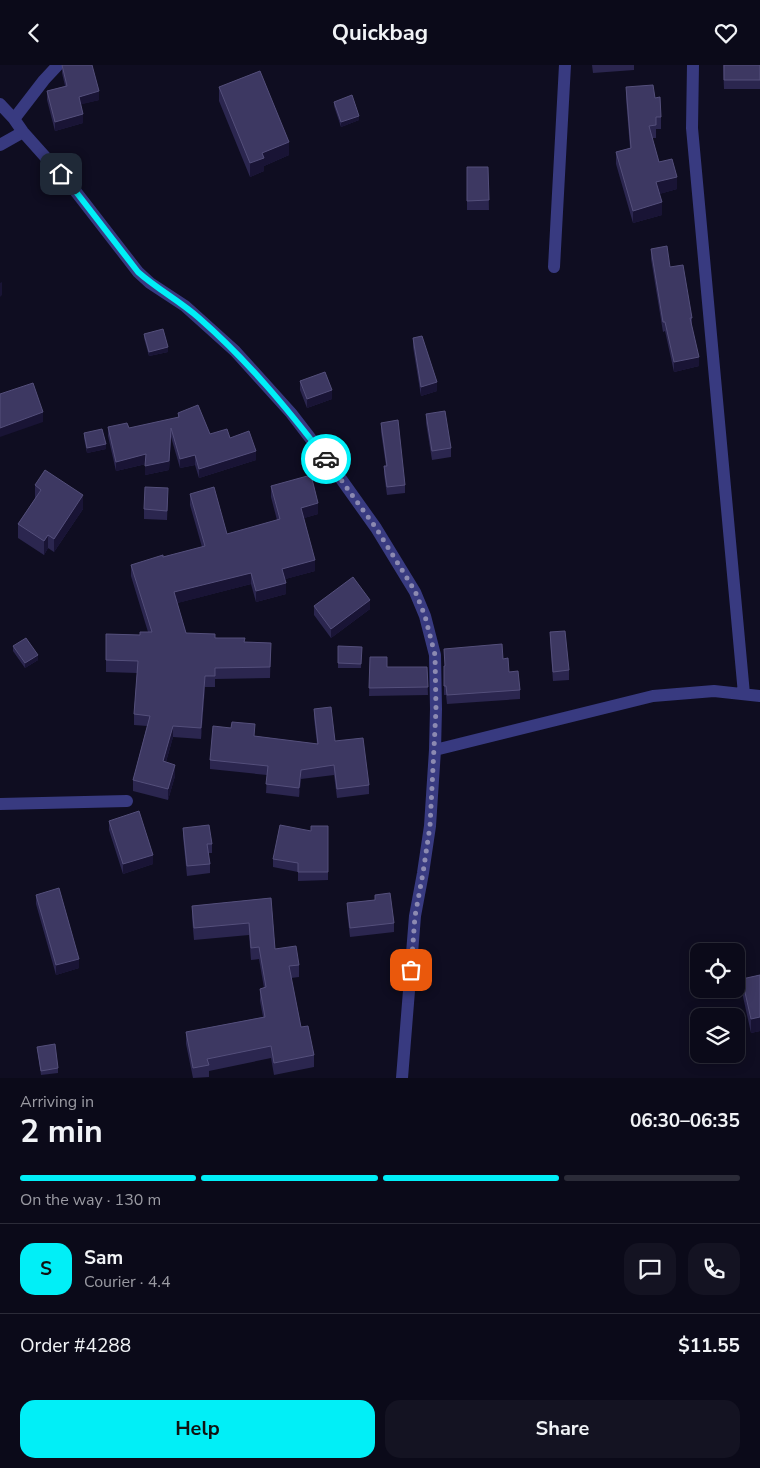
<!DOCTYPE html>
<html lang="en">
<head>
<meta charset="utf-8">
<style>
  body { margin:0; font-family:"Nunito Sans",sans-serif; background:#141322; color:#f1f3f6; height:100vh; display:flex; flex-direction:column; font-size:19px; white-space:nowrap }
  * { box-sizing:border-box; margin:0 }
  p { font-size:16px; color:#9a9aa2 }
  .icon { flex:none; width:28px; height:28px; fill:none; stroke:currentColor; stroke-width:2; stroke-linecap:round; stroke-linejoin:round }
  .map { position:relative; height:1013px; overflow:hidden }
  .panel { display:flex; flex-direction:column; background:#0b0a19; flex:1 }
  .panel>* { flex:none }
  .controls { position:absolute; left:690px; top:878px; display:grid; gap:10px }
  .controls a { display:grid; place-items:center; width:55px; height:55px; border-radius:10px; background:#0b0a19; box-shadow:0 2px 12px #0003,0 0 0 1px #2b2b38; font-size:25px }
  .pin { position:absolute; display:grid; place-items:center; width:42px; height:42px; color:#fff; margin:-21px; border-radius:10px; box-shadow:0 2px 8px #0006 }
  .courier { position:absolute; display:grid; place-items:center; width:50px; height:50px; margin:-25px; border:4px solid #01eff7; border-radius:50%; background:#fff; color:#222; box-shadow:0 1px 6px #0007 }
  .overview em { font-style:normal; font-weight:700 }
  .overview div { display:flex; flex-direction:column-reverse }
  .overview { display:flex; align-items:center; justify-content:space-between; height:85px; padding:0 20px }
  h1 { font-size:32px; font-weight:700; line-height:38px }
  .bar { display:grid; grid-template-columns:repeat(4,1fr); gap:8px 5px; align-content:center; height:60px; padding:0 20px }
  .bar i { height:6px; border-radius:4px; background:#2b2b38 }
  .bar .selected { background:#01eff7 }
  .bar p { grid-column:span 4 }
  .line { display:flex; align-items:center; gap:12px; padding:0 20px; border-top:1px solid #2b2b38 }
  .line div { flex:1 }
  .round { display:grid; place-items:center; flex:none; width:52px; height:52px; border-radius:15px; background:#141322 }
  .action { display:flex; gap:10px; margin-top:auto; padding:10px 20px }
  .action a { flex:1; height:58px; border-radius:15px; background:#01eff7; color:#111; font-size:20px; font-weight:700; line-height:58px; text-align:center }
  .action a+a { background:#141322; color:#f1f3f6 }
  header { display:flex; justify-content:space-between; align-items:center; height:65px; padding:0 20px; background:#0b0a19; font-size:22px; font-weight:700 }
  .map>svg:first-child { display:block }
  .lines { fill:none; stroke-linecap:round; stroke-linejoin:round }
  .street { stroke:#383a80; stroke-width:12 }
  .wall { fill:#2b264f }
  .shaded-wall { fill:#191435 }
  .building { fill:#3d3862; stroke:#544f7b }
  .done { stroke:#8c8ab1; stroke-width:5; stroke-dasharray:0 9 }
  .route { stroke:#01eff7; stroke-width:6 }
</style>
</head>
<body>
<header><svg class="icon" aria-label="back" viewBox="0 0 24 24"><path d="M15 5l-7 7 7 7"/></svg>Quickbag<svg class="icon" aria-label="heart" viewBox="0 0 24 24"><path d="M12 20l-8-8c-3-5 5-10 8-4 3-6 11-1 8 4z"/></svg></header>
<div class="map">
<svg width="760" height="1013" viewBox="0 0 760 1013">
  <rect width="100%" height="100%" fill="#0f0d21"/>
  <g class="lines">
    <path class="street" d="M693,0L692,63L744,629
      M0,39L14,54L23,67L73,123L138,207L150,218L185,241L235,286L291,348L334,404L376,463L415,527L425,551L435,590L436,644L435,685L430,761L423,808L415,851L402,1013
      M14,54L44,15L58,0
      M0,80L23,67
      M554,202L565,0
      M435,685L653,631L714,626L760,631
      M0,739L127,736"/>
  </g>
  <path class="wall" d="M62,0L99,35L81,39L83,58L55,66L47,35V26L65,21L62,8Z
    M592,0H634V5L593,8Z
    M723,0H760V24H724Z
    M219,22L289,90L264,101V106L250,112L219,36Z
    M626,22L655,33L661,52V64H656V73H652L659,97L677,124L659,129L662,150L633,158L616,99V87L630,83L626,34Z
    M334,37L359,55L341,62L334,41Z
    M467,102H488L489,145H467Z
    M651,184L670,202L692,253V261L699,301L674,307L665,266L663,267L651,194Z
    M144,269L168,287L149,291L144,273Z
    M413,273L437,326L421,331L413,282Z
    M300,316L332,334L307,343L300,325Z
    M178,348L210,369L230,373L256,395L199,413L195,400L180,403L171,372L169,405L145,410L146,399L116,406L108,371V362L129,363L178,353Z
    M426,349L451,383V392L432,395L426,358Z
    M381,358L405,420V428L387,430L384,409V401H386L381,367Z
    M84,368L106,384L87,388L84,373Z
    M35,420L83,444L54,487L48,483L44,490L18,473V459L35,434Z
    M271,421L318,449L304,453L315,506L285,514L286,529L256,537L251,519L177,538L186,568L244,577L271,578L270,613L215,614V622H205L201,674L173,672L166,697L175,711L168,735L133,726V715L147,661L134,660V649L137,608L106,607V569L140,570L148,567L131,511V500L202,482L190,440V429L227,469L277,455L271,432Z
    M168,432L167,455L144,454V444Z
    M314,541L370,544L331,573L314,550Z
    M550,567L569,605V615L553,616L550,576Z
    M13,581L38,595L25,603L13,586Z
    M338,581L362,582L361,603H338Z
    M444,584L503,594L509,607L520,625V634L447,639L446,630H444V601H445Z
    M370,592L387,602H427L428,630L369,631Z
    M314,644L335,676L369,720V729L337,733L334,710L301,714L299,732L266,728L267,710L210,704V695L255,671L317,679L314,653Z
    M109,756L153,799L123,809L109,765Z
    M328,761V815L298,816V807L273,802V794L311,766Z
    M183,763L212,779V788H208L210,799V808L187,811L183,772Z
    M36,830L79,903L56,910L36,839Z
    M271,833L275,884L299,900V912L291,913L301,962L314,990V1002L274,1010L271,993L209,1006V1012L193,1013L186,979V967L263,952L260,936V924L264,923L259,894L251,895L249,870L194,875L192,853V841Z
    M375,835L394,858V867L350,872L347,847V838Z
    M760,910V966L751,968L742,927V914Z
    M37,982L58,1003V1008L41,1010Z"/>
  <path class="shaded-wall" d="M99,26V35L79,40V32Z
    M83,49V58L55,66V57Z
    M359,51V55L341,62V57Z
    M289,77V90L264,101V106L250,112V98L262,88Z
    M677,112V124L656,130V117Z
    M662,137V150L633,158V146Z
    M2,217V230L0,232V218Z
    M168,282V287L149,291V287Z
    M699,292V301L674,307V297Z
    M437,317V326L421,331V322Z
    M332,325V334L307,343V334Z
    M43,347V357L0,372V363Z
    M171,363L169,405L145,410V401Z
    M106,379V384L87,388V383Z
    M256,386V395L199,413V404Z
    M146,389V399L116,406V397Z
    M195,390V400L180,403V394Z
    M83,430V444L54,487V474Z
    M318,438V449L301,454V443Z
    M48,470V483L44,490V476Z
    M315,495V506L282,515V504Z
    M251,508V519L174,539V527Z
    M286,518V529L256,537V526Z
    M370,535V544L331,573V564Z
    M38,590V595L25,603V598Z
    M205,611V622L201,674V663Z
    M173,661V672L163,707V696Z
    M175,700V711L168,735V724Z
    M301,705V714L299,732V723Z
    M153,790V799L123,809V799Z
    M79,894V903L56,910V900Z
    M760,952V966L751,968V954Z"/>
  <path class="building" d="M62,0H92L99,26L79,32L83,49L55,57L47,26L67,21Z
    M724,0H760V15H724Z
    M260,6L289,77L262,88L264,93L250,98L219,22Z
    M653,20L655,33L660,32L661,52H656V60L649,61L659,97L672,94L677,112L656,117L662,137L633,146L616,87L631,83L626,22Z
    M352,30L359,51L341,57L334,37Z
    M467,102H488L489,135L467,136Z
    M667,181L670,202L683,200L692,253H690L699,292L674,297L665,257H663L651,184Z
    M163,264L168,282L149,287L144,269Z
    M422,271L437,317L421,322L413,273Z
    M325,307L332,325L307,334L300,316Z
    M33,318L43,347L0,363V329Z
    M198,340L210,369L227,364L230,373L249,366L256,386L199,404L195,390L180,394L171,363L169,396L145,401L146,389L116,397L108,362L127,358L129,363L179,352L178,348Z
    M445,346L451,383L432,386L426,349Z
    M398,355L405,420L387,422L384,401H387L381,358Z
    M102,364L106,379L87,383L84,368Z
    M45,405L83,430L54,474L48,470L44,476L18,459L41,425L35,420Z
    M311,410L318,438L301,443L315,495L282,504L286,518L256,526L251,508L174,527L186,568L215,569V573H245L244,577L271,578L270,602L215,603V611H205L201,663L173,661L163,696L175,700L168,724L133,715L150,651L134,649L138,596L106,595V569L140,570V567H152L131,500L163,490V492L205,481L190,429L214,422L227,469L280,454L271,421Z
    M145,422L168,423L167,446L144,444Z
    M353,512L370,535L331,564L314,541Z
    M565,566L569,605L553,607L550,567Z
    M26,573L38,590L25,598L13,581Z
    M502,579L503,594L508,593L509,607L518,606L520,625L447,630L446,621H444V601H445L444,584Z
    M338,581L362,582L361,599L338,598Z
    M370,592H387V602H427L428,622L369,623Z
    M331,642L335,676L363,673L369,720L337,724L334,700L301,705L299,723L266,719L268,701L210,695L213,661L231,663L232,657L255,659L254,671L318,679L314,644Z
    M139,746L153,790L123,799L109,756Z
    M209,760L212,779H207L210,799L187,801L183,763Z
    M280,760L311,766V761H328V807H298V798L273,794Z
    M59,823L79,894L56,900L36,830Z
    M390,828L394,858L350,863L347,838L375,835V830Z
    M271,833L275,884L296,881L299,900L289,901L301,962L308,961L314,990L274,998L271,981L207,994L209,1000L193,1003L186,967L265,952L260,924L266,922L259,882L251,883L249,858L194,863L192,841Z
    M760,910V952L751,954L742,914Z
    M55,979L58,1003L41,1006L37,982Z"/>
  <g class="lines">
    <path class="done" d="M326,394L376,463L415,526L425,551L435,590L436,644L430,761L423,808L415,851L411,905"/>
    <path class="route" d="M61,109L73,123L138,207C157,224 180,236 199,253C247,295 287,343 326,394"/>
  </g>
</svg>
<div class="controls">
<a><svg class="icon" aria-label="locate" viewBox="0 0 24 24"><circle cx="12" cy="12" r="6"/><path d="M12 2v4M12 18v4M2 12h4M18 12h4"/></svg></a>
<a><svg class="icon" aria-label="layers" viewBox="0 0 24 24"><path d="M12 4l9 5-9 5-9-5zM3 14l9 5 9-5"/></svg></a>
</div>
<div class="pin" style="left:411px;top:905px;background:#ea580c"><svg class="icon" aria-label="bag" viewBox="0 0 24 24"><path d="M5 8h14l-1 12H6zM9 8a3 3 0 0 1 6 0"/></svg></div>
<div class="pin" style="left:61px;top:109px;background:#1f2937"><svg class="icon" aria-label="home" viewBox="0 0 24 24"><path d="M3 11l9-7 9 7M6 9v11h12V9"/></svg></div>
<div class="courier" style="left:326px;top:394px"><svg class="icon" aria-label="car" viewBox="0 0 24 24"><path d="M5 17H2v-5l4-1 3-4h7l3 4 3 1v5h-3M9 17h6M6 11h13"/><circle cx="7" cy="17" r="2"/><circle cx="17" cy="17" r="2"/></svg></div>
</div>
<section class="panel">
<div class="overview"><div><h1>2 min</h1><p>Arriving in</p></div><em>06:30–06:35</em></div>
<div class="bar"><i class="selected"></i><i class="selected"></i><i class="selected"></i><i></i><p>On the way · 130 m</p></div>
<div class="line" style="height:90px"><b class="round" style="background:#01eff7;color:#111">S</b><div><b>Sam</b><p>Courier · 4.4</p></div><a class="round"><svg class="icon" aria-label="chat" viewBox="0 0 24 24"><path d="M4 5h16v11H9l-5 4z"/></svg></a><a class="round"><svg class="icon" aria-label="phone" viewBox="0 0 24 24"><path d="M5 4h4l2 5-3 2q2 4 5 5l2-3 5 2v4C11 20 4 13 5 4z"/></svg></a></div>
<div class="line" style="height:65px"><div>Order #4288</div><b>$11.55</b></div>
<div class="action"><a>Help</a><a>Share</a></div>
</section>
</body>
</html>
